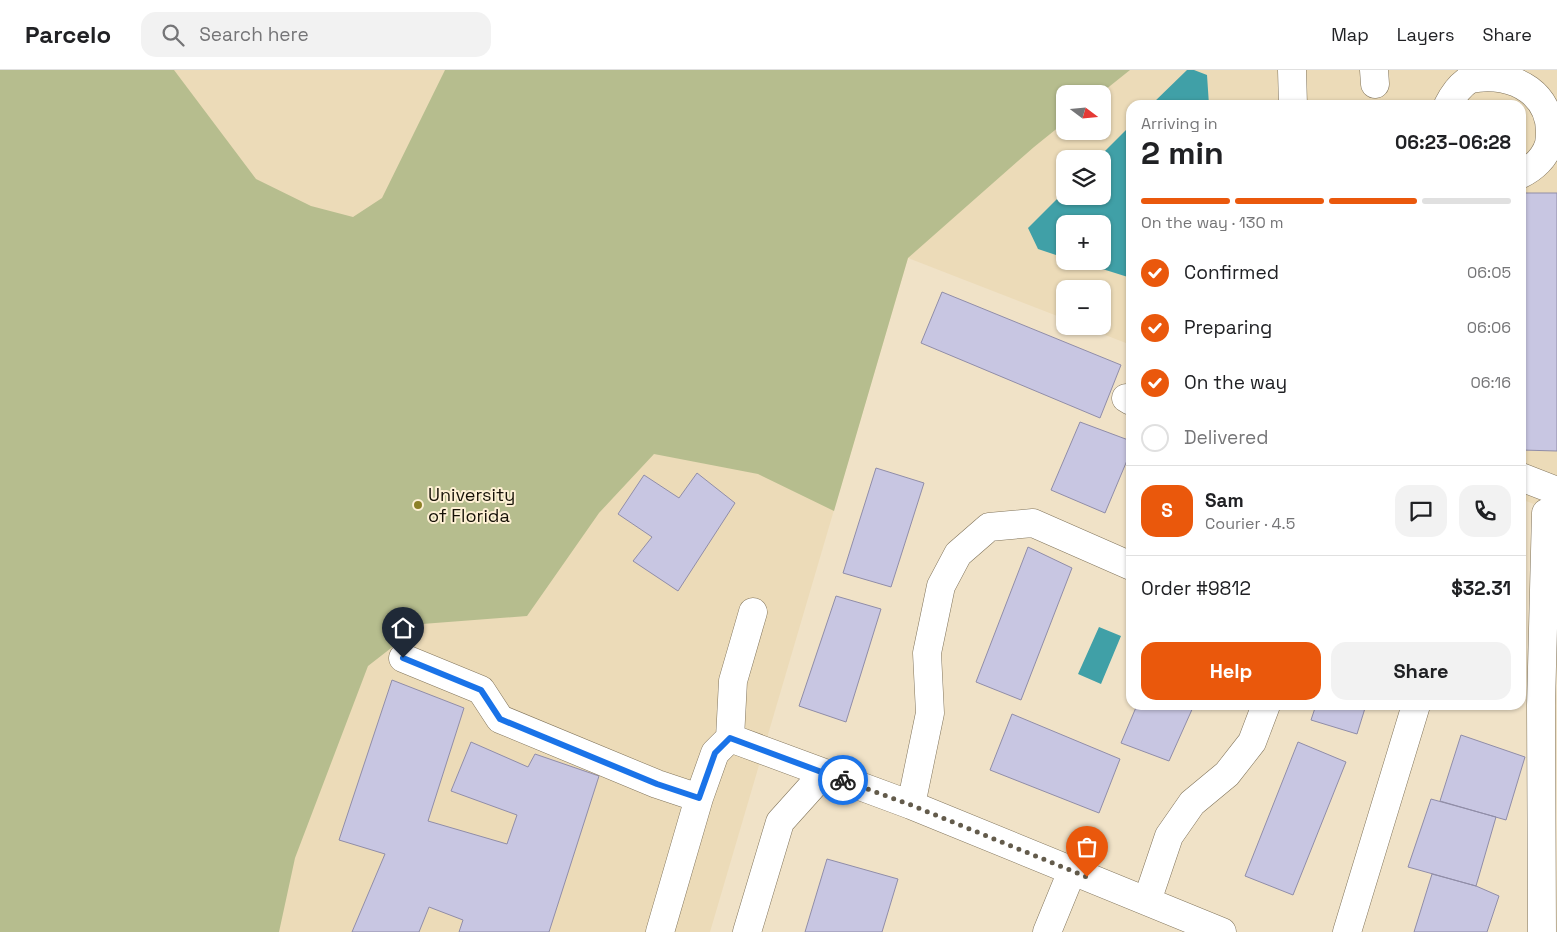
<!DOCTYPE html>
<html lang="en">
<head>
<meta charset="utf-8">
<style>
  body { margin:0; font-family:"Space Grotesk",sans-serif; background:#f2f2f2; color:#202124; height:100vh; display:flex; flex-direction:column; font-size:19px; white-space:nowrap }
  * { box-sizing:border-box; margin:0 }
  p { font-size:16px; color:#757577 }
  .icon { flex:none; width:28px; height:28px; fill:none; stroke:currentColor; stroke-width:2; stroke-linecap:round; stroke-linejoin:round }
  .map { position:relative; flex:1; overflow:hidden }
  .sheet { position:absolute; left:1126px; top:30px; width:400px; height:610px; display:flex; flex-direction:column; background:#fff; border-radius:15px; box-shadow:0 1px 4px #0004 }
  .sheet>* { flex:none }
  .needle { width:32px; rotate:106deg }
  .buttons { position:absolute; left:1056px; top:15px; display:grid; gap:10px }
  .buttons a { display:grid; place-items:center; width:55px; height:55px; border-radius:10px; background:#fff; box-shadow:0 1px 4px #0004; font-size:25px }
  .pin { position:absolute; display:grid; place-items:center; width:42px; height:42px; color:#fff; margin:-51px -21px; border-radius:50% 50% 50% 0; rotate:-45deg; box-shadow:0 0 5px #0007 }
  .pin .icon { rotate:45deg }
  .courier { position:absolute; display:grid; place-items:center; width:50px; height:50px; margin:-25px; border:4px solid #1a73e8; border-radius:50%; background:#fff; color:#222; box-shadow:0 1px 6px #0007 }
  .overview em { font-style:normal; font-weight:800 }
  .overview div { display:flex; flex-direction:column-reverse }
  .overview { display:flex; align-items:center; justify-content:space-between; height:85px; padding:0 15px }
  h1 { font-size:32px; font-weight:800; line-height:38px }
  .bar { display:grid; grid-template-columns:repeat(4,1fr); gap:8px 5px; align-content:center; height:60px; padding:0 15px }
  .bar i { height:6px; border-radius:4px; background:#e0e0e0 }
  .bar .current { background:#ea580c }
  .bar p { grid-column:span 4 }
  .line { display:flex; align-items:center; gap:12px; padding:0 15px; border-top:1px solid #e0e0e0 }
  .line div { flex:1 }
  .round { display:grid; place-items:center; flex:none; width:52px; height:52px; border-radius:15px; background:#f2f2f2 }
  ol { padding:0 15px; list-style:none }
  li { display:flex; align-items:center; gap:15px; height:55px }
  li p { margin-inline-start:auto }
  li .icon { padding:5px; border-radius:50%; background:#ea580c; color:#fff; stroke-width:4 }
  li:last-child { color:#757577 }
  li i { width:28px; height:28px; border:2px solid #e0e0e0; border-radius:50% }
  .primary-button { display:flex; gap:10px; margin-top:auto; padding:10px 15px }
  .primary-button a { flex:1; height:58px; border-radius:15px; background:#ea580c; color:#fff; font-size:20px; font-weight:800; line-height:58px; text-align:center }
  .primary-button a+a { background:#f2f2f2; color:#202124 }
  header { display:flex; align-items:center; gap:30px; box-sizing:border-box; height:70px; padding:0 25px; background:#fff; border-bottom:1px solid #e0e0e0 }
  header strong { font-size:24px }
  nav { display:flex; gap:28px; margin-inline-start:auto; font-size:18px }
  .search { width:350px; height:45px; background:#f2f2f2; display:flex; align-items:center; gap:12px; box-sizing:border-box; padding:0 18px; border-radius:15px; color:#757577; font-size:19px }
  .map>svg:first-child { display:block }
  .built { fill:#ecdbb8; fill-rule:evenodd }
  .green { fill:#b6bd8e }
  .water { fill:#40a0a7 }
  .building { fill:#c8c6e2; stroke:#908da8 }
  .lines { fill:none; stroke-linecap:round; stroke-linejoin:round }
  .minor-casing { stroke:#81745b; stroke-width:29 }
  .minor { stroke:#fff; stroke-width:28 }
  .done { stroke:#635b4b; stroke-width:5; stroke-dasharray:0 9 }
  .route { stroke:#1a73e8; stroke-width:6 }
  .poi-dot { fill:#8c8027; stroke:#fef0d4; stroke-width:2 }
  .labels { text-anchor:middle; stroke-width:4; stroke-linejoin:round; paint-order:stroke }
  .poi-label { font-size:18px; fill:#171208; stroke:#fef0d4; text-anchor:start }
</style>
</head>
<body>
<header>
<strong>Parcelo</strong>
<div class="search"><svg class="icon" aria-label="search" viewBox="0 0 24 24"><circle cx="10" cy="10" r="6"/><path d="M15 15l6 6"/></svg>Search here</div>
<nav><a>Map</a><a>Layers</a><a>Share</a></nav>
</header>
<div class="map">
<svg width="1557" height="862" viewBox="0 0 1557 862">
  <rect width="100%" height="100%" fill="#f0e2c7"/>
  <path class="built" d="M0,0H1557V443L1521,429V35H1131V275L1082,256H1102V219H1065V249L908,188L710,862H0ZM1065,24H1102V61H1065ZM1065,89H1102V126H1065ZM1065,154H1102V191H1065Z"/>
  <path class="green" d="M0,0H174L256,109L311,136L353,147L382,128L445,0H1130L1100,24H1065V52L1034,77L908,188L834,441L758,404L654,384L599,443L527,546L422,554L368,596L295,788L279,862H0Z"/>
  <path class="water" d="M1187,0H1194L1207,5L1209,35H1151Z
    M1131,55V208L1077,191H1102V154H1065V188L1038,179L1028,158L1065,121V126H1102V89H1097Z
    M1099,557L1121,566L1101,614L1078,604Z"/>
  <path class="building" d="M1521,123H1557V381L1521,380Z
    M942,222L1121,295L1100,348L921,273Z
    M1080,352L1131,371V381L1105,443L1051,420Z
    M876,398L924,413L891,517L843,503Z
    M697,403L735,433L678,521L633,491L652,467L618,444L644,405L679,428Z
    M1028,477L1072,498L1021,630L976,612Z
    M836,526L881,539L846,652L799,636Z
    M392,610L464,638L428,751L507,774L517,745L451,721L471,672L528,697L535,684L599,706L549,862H459L463,850L429,837L419,862H352L385,784L339,770Z
    M1137,635H1194L1169,691L1121,673Z
    M1316,635H1366L1357,664L1311,650Z
    M1012,644L1120,689L1099,743L990,700Z
    M1461,665L1525,687L1506,750L1440,731Z
    M1298,672L1346,692L1293,825L1245,806Z
    M1431,729L1496,747L1476,816L1408,797Z
    M827,789L898,809L882,862H805Z
    M1432,804L1476,816L1499,826L1487,862H1414Z"/>
  <g class="lines">
    <defs>
      <path id="minor" d="M1292,0L1293,35
        M1374,0L1375,14
        M1448,35C1453,25 1460,15 1470,9C1514,0 1557,25 1549,74C1545,87 1534,98 1521,104
        M1126,328L1131,331
        M1521,407L1557,421
        M1131,496L1033,453L989,457L958,484L941,516L927,583L930,643L911,735L1222,862
        M403,588L481,620L500,649L657,714L699,728
        M730,668L911,735
        M1147,831L1169,766L1192,733L1227,704L1252,672L1266,635
        M660,862L699,728L715,683L730,668L733,611L753,542
        M747,862L780,752L824,703
        M1047,862L1072,801
        M1347,862L1416,635
        M1542,862L1541,635L1546,443"/>
    </defs>
    <use href="#minor" class="minor-casing"/>
    <use href="#minor" class="minor"/>
  </g>
  <g class="lines">
    <path class="done" d="M843,710L911,735L1087,807"/>
    <path class="route" d="M403,588L481,620L500,649L657,714L699,728L715,683L730,668L843,710"/>
  </g>
  <circle class="poi-dot" cx="418" cy="435" r="5"/>
  <g class="labels">
    <g class="poi-label">
      <text x="428" y="431">University<tspan x="428" dy="21">of Florida</tspan></text>
    </g>
  </g>
</svg>
<div class="buttons">
<a><svg class="needle" viewBox="-14 -14 28 28"><path d="M0-13l5 13h-10z" fill="#e53935"/><path d="M0 13l5-13h-10z" fill="#757577"/></svg></a>
<a><svg class="icon" aria-label="layers" viewBox="0 0 24 24"><path d="M12 4l9 5-9 5-9-5zM3 14l9 5 9-5"/></svg></a>
<a>+</a>
<a>−</a>
</div>
<div class="pin" style="left:1087px;top:807px;background:#ea580c"><svg class="icon" aria-label="bag" viewBox="0 0 24 24"><path d="M5 8h14l-1 12H6zM9 8a3 3 0 0 1 6 0"/></svg></div>
<div class="pin" style="left:403px;top:588px;background:#1f2937"><svg class="icon" aria-label="home" viewBox="0 0 24 24"><path d="M3 11l9-7 9 7M6 9v11h12V9"/></svg></div>
<div class="courier" style="left:843px;top:710px"><svg class="icon" aria-label="bike" viewBox="0 0 24 24"><circle cx="6" cy="16" r="4"/><circle cx="18" cy="16" r="4"/><path d="M6 16l4-8h5l3 8M10 8l3 8H6M13 5h3"/></svg></div>
<section class="sheet">
<div class="overview"><div><h1>2 min</h1><p>Arriving in</p></div><em>06:23–06:28</em></div>
<div class="bar"><i class="current"></i><i class="current"></i><i class="current"></i><i></i><p>On the way · 130 m</p></div>
<ol>
<li><svg class="icon" aria-label="check" viewBox="0 0 24 24"><path d="M5 12l5 5 9-10"/></svg>Confirmed<p>06:05</p></li>
<li><svg class="icon" aria-label="check" viewBox="0 0 24 24"><path d="M5 12l5 5 9-10"/></svg>Preparing<p>06:06</p></li>
<li><svg class="icon" aria-label="check" viewBox="0 0 24 24"><path d="M5 12l5 5 9-10"/></svg>On the way<p>06:16</p></li>
<li><i></i>Delivered</li>
</ol>
<div class="line" style="height:90px"><b class="round" style="background:#ea580c;color:#fff">S</b><div><b>Sam</b><p>Courier · 4.5</p></div><a class="round"><svg class="icon" aria-label="chat" viewBox="0 0 24 24"><path d="M4 5h16v11H9l-5 4z"/></svg></a><a class="round"><svg class="icon" aria-label="phone" viewBox="0 0 24 24"><path d="M5 4h4l2 5-3 2q2 4 5 5l2-3 5 2v4C11 20 4 13 5 4z"/></svg></a></div>
<div class="line" style="height:65px"><div>Order #9812</div><b>$32.31</b></div>
<div class="primary-button"><a>Help</a><a>Share</a></div>
</section>
</div>
</body>
</html>
